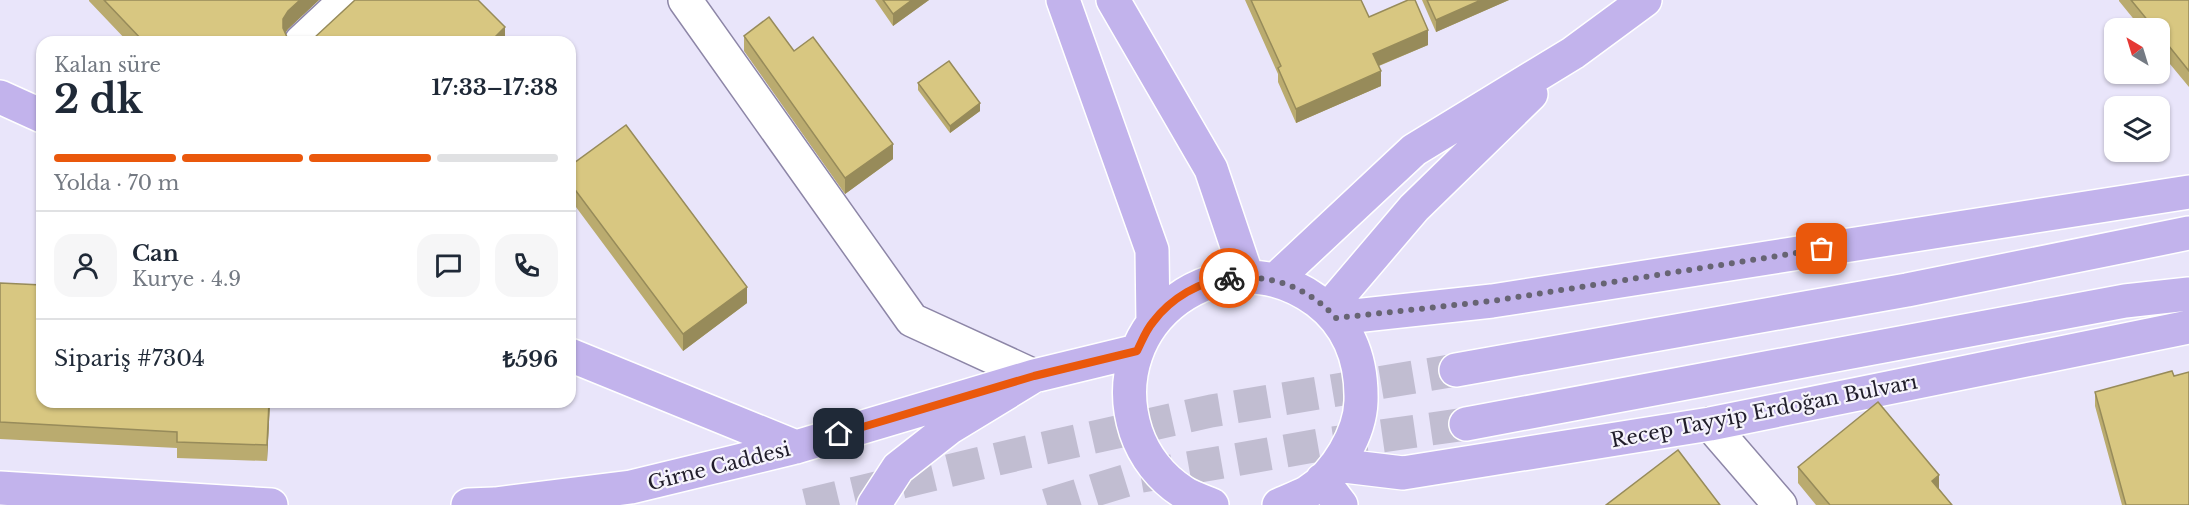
<!DOCTYPE html>
<html lang="tr">
<head>
<meta charset="utf-8">
<style>
  body { margin:0; font-family:"Libre Baskerville",serif; background:#f6f6f7; color:#1f2937; height:100vh; display:flex; flex-direction:column; font-size:22px; white-space:nowrap }
  * { box-sizing:border-box; margin:0 }
  p { font-size:20px; color:#747a83 }
  .icon { flex:none; width:33px; height:33px; fill:none; stroke:currentColor; stroke-width:2; stroke-linecap:round; stroke-linejoin:round }
  .map { position:relative; flex:1; overflow:hidden }
  .panel { position:absolute; left:36px; top:36px; width:540px; height:372px; display:flex; flex-direction:column; background:#fff; border-radius:18px; box-shadow:0 2px 4px #0004 }
  .panel>* { flex:none }
  .needle { width:39px; rotate:322deg }
  .fabs { position:absolute; left:2104px; top:18px; display:grid; gap:12px }
  .fabs a { display:grid; place-items:center; width:66px; height:66px; border-radius:12px; background:#fff; box-shadow:0 2px 4px #0004; font-size:30px }
  .pin { position:absolute; display:grid; place-items:center; width:51px; height:51px; color:#fff; margin:-26px; border-radius:12px; box-shadow:0 3px 9px #0006 }
  .courier { position:absolute; display:grid; place-items:center; width:60px; height:60px; margin:-30px; border:4px solid #ea580c; border-radius:50%; background:#fff; color:#222; box-shadow:0 2px 8px #0007 }
  .headline em { font-style:normal; font-weight:700 }
  .headline div { display:flex; flex-direction:column-reverse }
  .headline { display:flex; align-items:center; justify-content:space-between; height:102px; padding:0 18px }
  h1 { font-size:39px; font-weight:700; line-height:45px }
  .bar { display:grid; grid-template-columns:repeat(4,1fr); gap:9px 6px; align-content:center; height:72px; padding:0 18px }
  .bar i { height:8px; border-radius:4px; background:#e0e1e3 }
  .bar .active { background:#ea580c }
  .bar p { grid-column:span 4 }
  .line { display:flex; align-items:center; gap:15px; padding:0 18px; border-top:2px solid #e0e1e3 }
  .line div { flex:1 }
  .round { display:grid; place-items:center; flex:none; width:63px; height:63px; border-radius:18px; background:#f6f6f7 }
  .map>svg:first-child { display:block }
  .lines { fill:none; stroke-linecap:round; stroke-linejoin:round }
  .major-tunnel { stroke:#c1bdd1; stroke-width:33; stroke-dasharray:33 16; stroke-linecap:butt }
  .minor-casing { stroke:#8d86a7; stroke-width:36 }
  .major-casing { stroke:#fff; stroke-width:36 }
  .minor { stroke:#fff; stroke-width:33 }
  .major { stroke:#c2b3ec; stroke-width:33 }
  .wall { fill:#baab6f }
  .shaded-wall { fill:#978b5a }
  .building { fill:#d8c781; stroke:#978b5a; stroke-width:1.5 }
  .done { stroke:#676473; stroke-width:6; stroke-dasharray:0 10.8 }
  .route { stroke:#ea580c; stroke-width:8 }
  .labels { text-anchor:middle; stroke-width:4.5; stroke-linejoin:round; paint-order:stroke }
  .street-label { font-size:20px; fill:#211e2b; stroke:#f6f4fc }
</style>
</head>
<body>
<div class="map">
<svg width="2189" height="505" viewBox="0 0 2189 505">
  <rect width="100%" height="100%" fill="#e9e5fa"/>
  <g class="lines">
    <path class="major-tunnel" d="M806,505L1027,452L1211,411L1456,370
      M1047,505L1137,477L1319,445L1466,424"/>
    <defs>
      <path id="minor" d="M685,0L912,320L1034,376
        M301,42L346,0
        M1710,424L1780,505"/>
      <path id="major" d="M1063,0L1152,250L1153,322
        M1113,0L1211,169L1247,276
        M0,97L42,116
        M1275,280L1414,150L1573,53L1645,0
        M1328,309L1414,208L1531,94
        M1336,318L1492,301L2189,192
        M570,355L796,447
        M1456,370L1907,290L2189,233
        M1466,424L2125,301L2189,294
        M1336,465L1403,473L1710,424L2189,327
        M1322,480L1341,505
        M0,488L271,505
        M468,505L495,504L631,487L796,447L1034,376
        M874,505L898,468L949,428L1034,376L1137,351
        M1212,505C1203,501 1192,498 1183,492C1161,478 1144,456 1136,432C1100,321 1223,232 1317,301C1350,326 1362,361 1361,401C1360,434 1336,474 1308,492C1299,497 1288,501 1279,505"/>
    </defs>
    <use href="#minor" class="minor-casing"/>
    <use href="#major" class="major-casing"/>
    <use href="#minor" class="minor"/>
    <use href="#major" class="major"/>
  </g>
  <path class="wall" d="M89,0H319L288,29L285,33L287,37L295,42H128L89,1Z
    M875,0H929L893,26Z
    M1245,0H1361L1369,17L1428,45L1379,66L1381,86L1296,123L1278,82V74Z
    M1422,0H1509L1436,32Z
    M2119,0H2189V87L2160,52V28H2141L2119,1Z
    M744,36L794,51L893,159L845,194L744,51Z
    M918,83L980,111L950,133L918,90Z
    M570,166L747,303L683,351L570,199Z
    M0,283L42,402H270L267,461L177,458V448L0,439Z
    M2095,392L2189,505H2122L2095,406Z
    M1798,467L1939,489L1952,505H1816L1798,483Z"/>
  <path class="shaded-wall" d="M300,0H319L288,29L283,36V19L288,11Z
    M912,0H929L893,26V14Z
    M1481,0H1509L1436,32V20Z
    M505,27V42H490Z
    M1428,30V45L1373,68V54Z
    M1381,71V86L1296,123V109Z
    M980,103V111L950,133V126Z
    M893,144V159L845,194V178Z
    M747,287V303L683,351V334Z
    M269,402H270L267,461V445Z
    M1939,475V492L1932,481Z"/>
  <path class="building" d="M104,0H300L288,11L283,19V28L287,37L295,42H144Z
    M355,0H478L505,27L490,42H307L314,38Z
    M883,0H912L893,14Z
    M1251,0H1361L1369,17L1408,0H1415L1428,30L1373,54L1381,71L1296,109L1278,68L1281,66Z
    M1427,0H1481L1436,20Z
    M2131,0H2189V71L2160,35V28H2154Z
    M769,17L794,51L813,37L893,144L845,178L744,36Z
    M949,61L980,103L950,126L918,83Z
    M626,125L747,287L683,334L570,183V166Z
    M0,283L42,285V402H269L267,445L177,442V432L0,422Z
    M2172,371L2174,376L2189,372V505H2126L2095,392Z
    M1878,402L1939,475L1932,481L1952,505H1830L1798,467Z
    M1678,450L1720,505H1606Z"/>
  <g class="lines">
    <path class="done" d="M1229,278C1271,274 1308,287 1336,318L1492,301L1822,249"/>
    <path class="route" d="M839,434L1034,376L1137,351C1142,341 1146,330 1153,322C1171,298 1200,281 1229,278"/>
  </g>
  <g class="labels">
    <g class="street-label">
      <text transform="translate(1764 411) rotate(-11)" y="7">Recep Tayyip Erdoğan Bulvarı</text>
      <text transform="translate(719 466) rotate(-14)" y="7">Girne Caddesi</text>
    </g>
  </g>
</svg>
<div class="fabs">
<a><svg class="needle" viewBox="-14 -14 28 28"><path d="M0-13l5 13h-10z" fill="#e53935"/><path d="M0 13l5-13h-10z" fill="#747a83"/></svg></a>
<a><svg class="icon" aria-label="layers" viewBox="0 0 24 24"><path d="M12 4l9 5-9 5-9-5zM3 14l9 5 9-5"/></svg></a>
</div>
<div class="pin" style="left:1822px;top:249px;background:#ea580c"><svg class="icon" aria-label="bag" viewBox="0 0 24 24"><path d="M5 8h14l-1 12H6zM9 8a3 3 0 0 1 6 0"/></svg></div>
<div class="pin" style="left:839px;top:434px;background:#1f2937"><svg class="icon" aria-label="home" viewBox="0 0 24 24"><path d="M3 11l9-7 9 7M6 9v11h12V9"/></svg></div>
<div class="courier" style="left:1229px;top:278px"><svg class="icon" aria-label="bike" viewBox="0 0 24 24"><circle cx="6" cy="16" r="4"/><circle cx="18" cy="16" r="4"/><path d="M6 16l4-8h5l3 8M10 8l3 8H6M13 5h3"/></svg></div>
<section class="panel">
<div class="headline"><div><h1>2 dk</h1><p>Kalan süre</p></div><em>17:33–17:38</em></div>
<div class="bar"><i class="active"></i><i class="active"></i><i class="active"></i><i></i><p>Yolda · 70 m</p></div>
<div class="line" style="height:108px"><a class="round"><svg class="icon" aria-label="person" viewBox="0 0 24 24"><circle cx="12" cy="8" r="4"/><path d="M4 21q1-7 8-7t8 7"/></svg></a><div><b>Can</b><p>Kurye · 4.9</p></div><a class="round"><svg class="icon" aria-label="chat" viewBox="0 0 24 24"><path d="M4 5h16v11H9l-5 4z"/></svg></a><a class="round"><svg class="icon" aria-label="phone" viewBox="0 0 24 24"><path d="M5 4h4l2 5-3 2q2 4 5 5l2-3 5 2v4C11 20 4 13 5 4z"/></svg></a></div>
<div class="line" style="height:78px"><div>Sipariş #7304</div><b>₺596</b></div>
</section>
</div>
</body>
</html>
